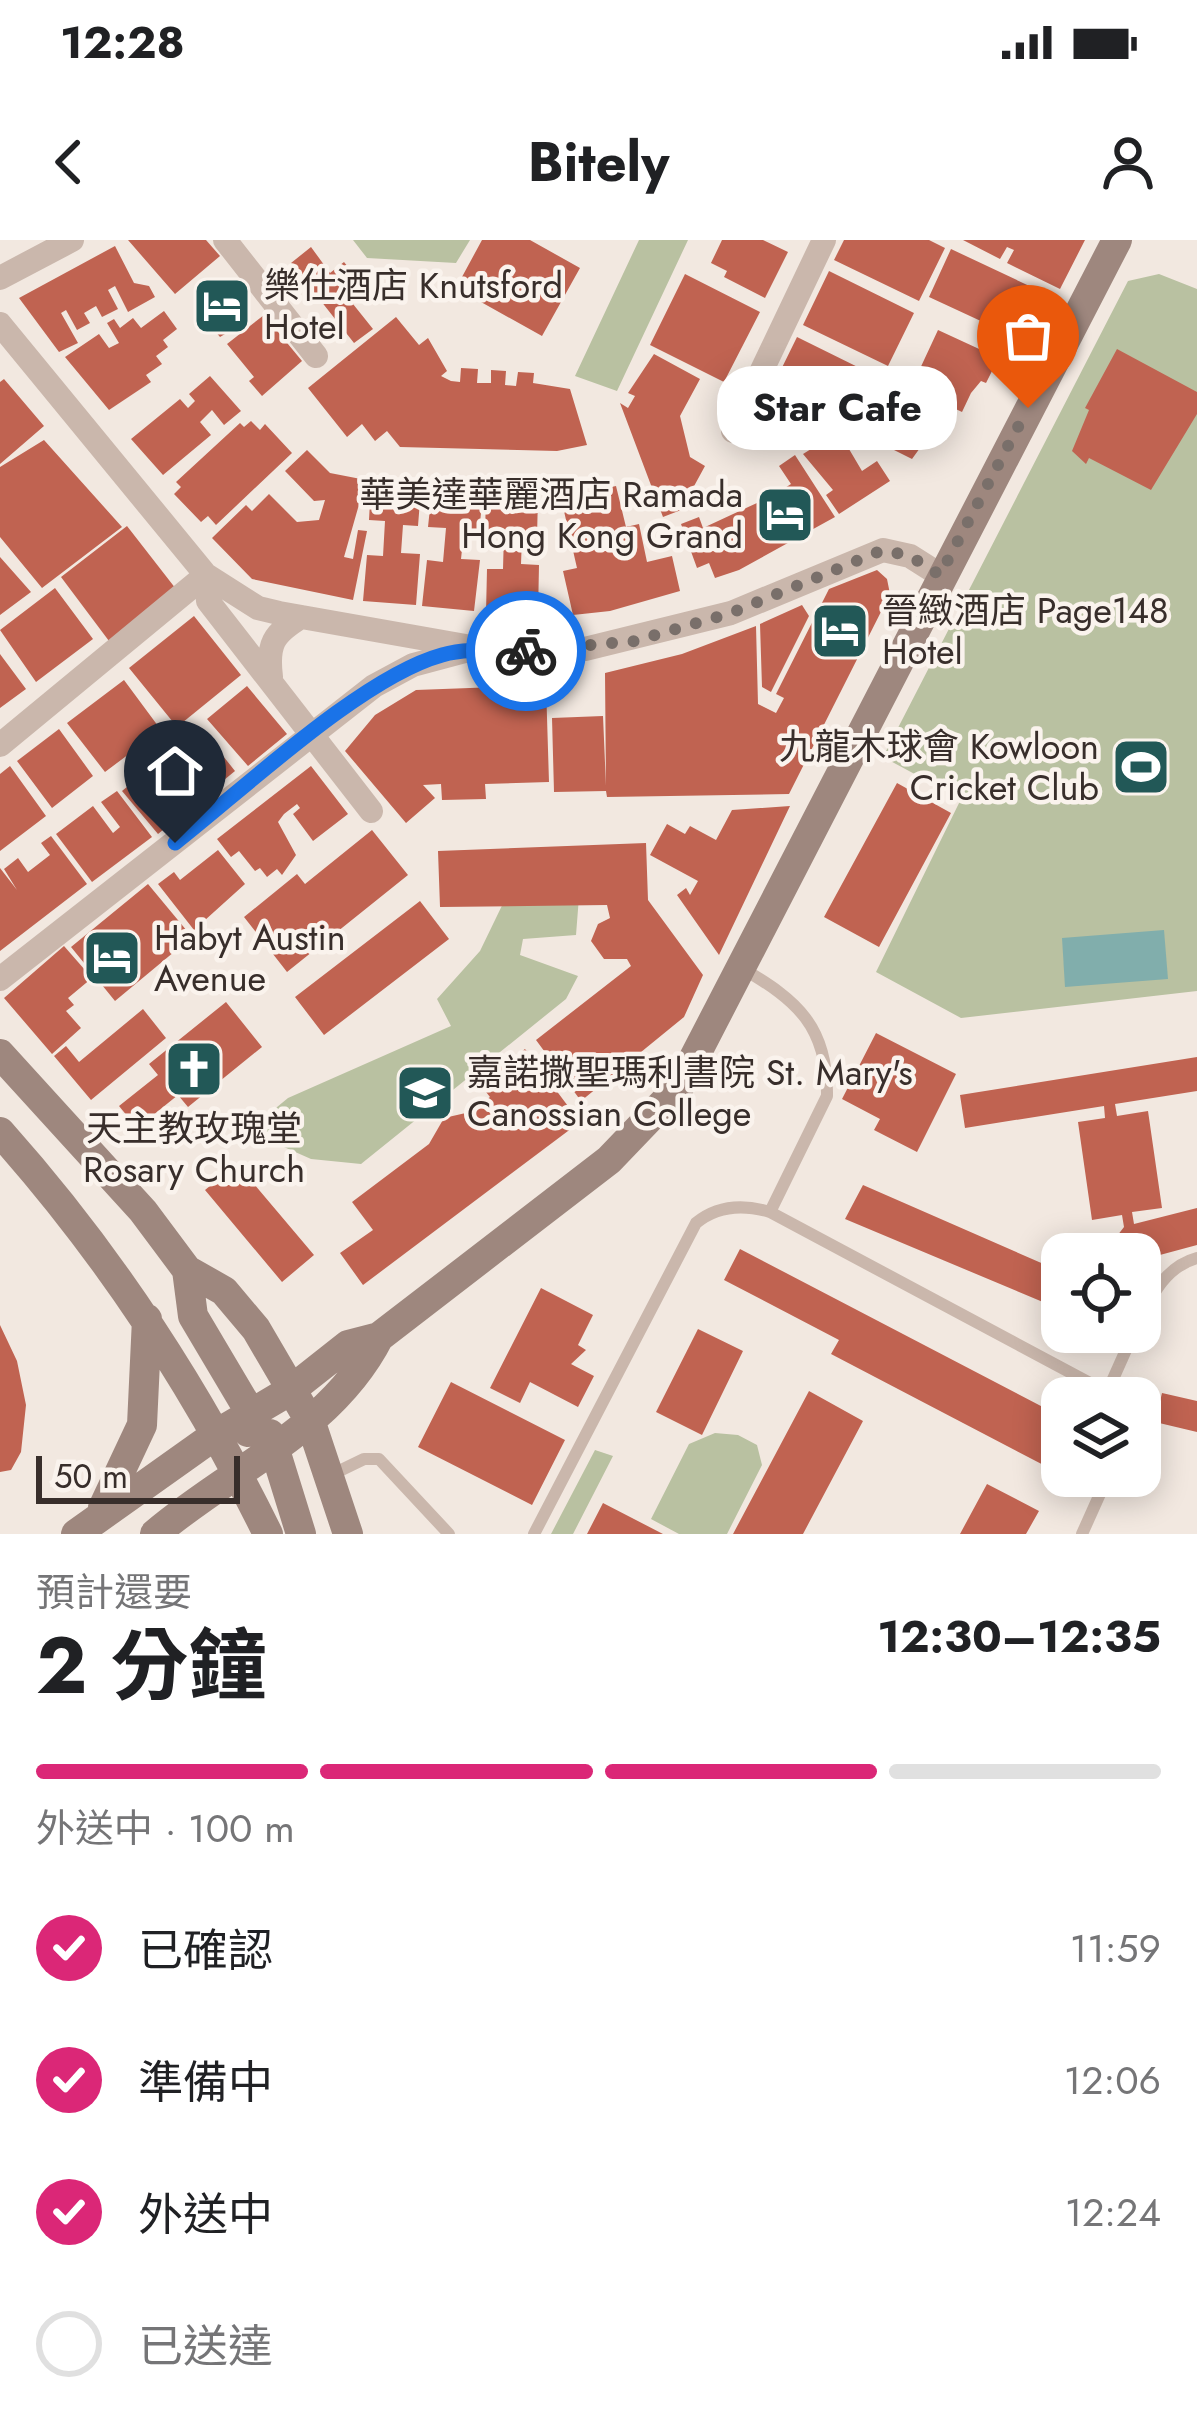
<!DOCTYPE html>
<html lang="zh-TW">
<head>
<meta charset="utf-8">
<style>
  body { margin:0; font-family:Jost,"Noto Sans TC",sans-serif; background:#f2f2f2; color:#202124; height:100vh; display:flex; flex-direction:column; font-size:45px; white-space:nowrap }
  * { box-sizing:border-box; margin:0 }
  p { font-size:39px; color:#757577 }
  .icon { flex:none; width:66px; height:66px; fill:none; stroke:currentColor; stroke-width:2; stroke-linecap:round; stroke-linejoin:round }
  .map { position:relative; height:1294px; overflow:hidden }
  .panel { display:flex; flex-direction:column; background:#fff; flex:1 }
  .panel>* { flex:none }
  .controls { position:absolute; left:1041px; top:993px; display:grid; gap:24px }
  .controls a { display:grid; place-items:center; width:120px; height:120px; border-radius:24px; background:#fff; box-shadow:0 6px 30px #0003; font-size:60px }
  .scale { position:absolute; left:36px; bottom:30px; width:204px; box-sizing:border-box; padding-left:12px; border:6px solid #382e2b; border-top:0; font-size:33px; line-height:42px; white-space:nowrap; color:#382e2b; -webkit-text-stroke:9px #faf3ed; paint-order:stroke }
  .pin { position:absolute; display:grid; place-items:center; width:102px; height:102px; color:#fff; margin:-123px -51px; border-radius:50% 50% 50% 0; rotate:-45deg; box-shadow:0 0 12px #0007 }
  .pin .icon { rotate:45deg }
  .courier { position:absolute; display:grid; place-items:center; width:120px; height:120px; margin:-60px; border:9px solid #1a73e8; border-radius:50%; background:#fff; color:#222; box-shadow:0 3px 15px #0007 }
  .bubble { position:absolute; height:84px; border-radius:36px; background:#fff; box-shadow:0 6px 30px #0003; font-size:39px; font-weight:700; line-height:84px; text-align:center }
  .head em { font-style:normal; font-weight:700 }
  .head div { display:flex; flex-direction:column-reverse }
  .head { display:flex; align-items:center; justify-content:space-between; height:204px; padding:0 36px }
  h1 { font-size:78px; font-weight:700; line-height:90px }
  .bar { display:grid; grid-template-columns:repeat(4,1fr); gap:18px 12px; align-content:center; height:144px; padding:0 36px }
  .bar i { height:15px; border-radius:9px; background:#e0e0e0 }
  .bar .active { background:#db2777 }
  .bar p { grid-column:span 4 }
  ol { padding:0 36px; list-style:none }
  li { display:flex; align-items:center; gap:36px; height:132px }
  li p { margin-inline-start:auto }
  li .icon { padding:12px; border-radius:50%; background:#db2777; color:#fff; stroke-width:4 }
  li:last-child { color:#757577 }
  li i { width:66px; height:66px; border:6px solid #e0e0e0; border-radius:50% }
  .status { display:flex; justify-content:space-between; align-items:center; height:84px; padding:0 60px; background:#fff; direction:ltr }
  .status svg { height:33px; fill:currentColor }
  header { display:flex; justify-content:space-between; align-items:center; height:156px; padding:0 36px; background:#fff; font-size:54px; font-weight:700 }
  .map>svg:first-child { display:block }
  .green { fill:#b9c1a1 }
  .water { fill:#81aeac }
  .building { fill:#c06351 }
  .lines { fill:none; stroke-linecap:round; stroke-linejoin:round }
  .lane { stroke:#cab7ac; stroke-width:12 }
  .street { stroke:#cab7ac; stroke-width:24 }
  .secondary { stroke:#9e877e; stroke-width:30 }
  .done { stroke:#796f6a; stroke-width:12; stroke-dasharray:0 21.6 }
  .route { stroke:#1a73e8; stroke-width:15 }
  .labels { text-anchor:middle; stroke-width:9; stroke-linejoin:round; paint-order:stroke }
  .poi-label { font-size:36px; fill:#382e2b; stroke:#faf3ed; text-anchor:start }
</style>
</head>
<body>
<div class="status"><b>12:28</b><svg viewBox="0 0 49 12"><path d="M0 12V9h3v3zM5 12V6h3v6zM10 12V3h3v9zM15 12V0h3v12zM26 1h20v11H26zM47 4h2v5h-2z"/></svg></div>
<header><svg class="icon" aria-label="back" viewBox="0 0 24 24"><path d="M15 5l-7 7 7 7"/></svg>Bitely<svg class="icon" aria-label="person" viewBox="0 0 24 24"><circle cx="12" cy="8" r="4"/><path d="M4 21q1-7 8-7t8 7"/></svg></header>
<div class="map">
<svg width="1197" height="1294" viewBox="0 0 1197 1294">
  <rect width="100%" height="100%" fill="#f2e8e0"/>
  <path class="green" d="M353,0H470L456,23L367,18Z
    M639,0H688L617,151L575,136Z
    M1159,34L1197,49V751L961,778L876,732L961,559L883,517L1128,41Z
    M580,644L576,695L523,699L520,715L578,736L566,759L361,924L311,919L248,891L288,858L451,786L437,759L480,711L510,649Z
    M715,1193L738,1195L757,1205L762,1225L727,1294H679L651,1279L689,1204Z
    M595,1210L613,1216L573,1294H551Z"/>
  <path class="water" d="M1164,690L1168,739L1065,747L1062,698Z"/>
  <path class="building" d="M128,0H206L220,16L175,54Z
    M482,0H530L580,28L542,96L456,48Z
    M722,0H763L788,12L765,58L724,37L727,31L711,23Z
    M844,0H929L945,8L919,61L834,20Z
    M963,0H1085L1060,49L1007,23L1014,10L1007,7L1000,19Z
    M115,6L134,43L149,46L155,57L128,72L115,46L108,50L118,69L102,77L96,66L84,73L90,83L77,90L66,70L61,73L78,103L59,112L19,58Z
    M311,7L330,33L344,22L368,52L353,64L373,89L354,103L291,23Z
    M951,9L1055,58L1026,102L929,57Z
    M829,31L914,73L888,126L803,85Z
    M685,34L760,72L724,142L650,105Z
    M217,38L233,66L237,62L250,79L220,97L210,85L214,82L194,64Z
    M164,71L177,89L163,100L168,107L156,116L162,124L146,135L151,142L109,170L65,117L99,94L109,108L119,103L107,83L114,79L120,88L133,78L141,88Z
    M264,75L302,121L262,156L249,141L254,137L227,104Z
    M396,77L419,105L428,98L447,131L441,136L451,141L460,142L461,128L478,129L477,143H491V130L506,131L505,145L516,146L518,132L534,133L533,143L570,149L587,205L557,211L400,207L387,191L375,201L362,184L347,197L308,148Z
    M938,90L1003,120L996,133L992,131L986,143L981,141L971,153L962,172L911,148Z
    M797,97L882,139L856,191L771,150Z
    M1117,109L1197,152V174L1151,250L1089,218L1086,224L1072,211L1089,170L1085,168Z
    M654,114L700,139L680,176L690,217L705,226L681,270L663,277L620,163L628,168L635,156L628,153Z
    M210,136L241,171L224,185L212,170L200,182L211,195L163,235L131,199L180,159L188,168L195,161L189,154Z
    M4,139L44,186L0,224V142Z
    M917,158L937,168L931,180L938,183L912,219L892,209L895,194L884,189L896,164L904,169Z
    M251,181L260,190L265,184L292,213L216,285L208,276L201,282L174,254L181,247L176,242L240,183L244,187Z
    M827,199L833,209H849L862,231L877,221L890,241L839,274L826,255L833,250L803,214Z
    M44,200L122,287L42,348L0,297V227Z
    M307,210L330,233L366,240L344,317L353,319L358,290L367,291L353,360L252,339L212,298L246,265L252,271L269,254L297,282L319,280L325,260L314,261L285,231Z
    M795,215L835,277L739,330L715,338L709,323L697,328L681,284L699,277L703,288L774,255L791,244L779,226Z
    M371,244L421,248L418,286L403,285L401,313L420,314L416,365L363,361L367,315L383,316L385,281L369,280Z
    M616,246L626,287L639,284L647,322L672,316L680,351L610,371L573,375L563,331L577,328L561,258Z
    M432,249L483,253L479,293L464,291L461,319L480,320L474,371L422,366L427,320L443,322L446,288L428,287Z
    M486,256L538,257L537,297H522L521,324L539,325L538,375L486,373L487,329H503L504,293H485Z
    M127,286L176,349L109,401L61,337Z
    M0,317L31,352L0,375Z
    M877,330L887,339L890,354L789,554L607,557L606,551L554,552L552,478L603,476L606,546L605,433L682,414L756,386L758,464L776,473L784,458L776,454L829,349Z
    M55,348L93,399L36,442L0,390Z
    M802,365L809,376L771,452L762,447L760,384Z
    M194,376L241,435L177,487L129,428Z
    M0,414L26,449L0,468Z
    M124,440L161,490L105,532L67,483Z
    M546,445L549,542L485,544L486,559L442,560L441,544L423,545L435,558L406,583L345,511L375,475L416,450Z
    M247,446L287,494L248,526L207,479Z
    M200,487L235,531L158,594L122,551Z
    M59,489L93,536L52,568L17,521Z
    M10,526L46,576L0,611V534Z
    M311,526L348,574L313,601L293,574L300,568L297,564L284,574L278,582L296,615L282,635L277,629L267,637L260,628L255,631L239,611L231,617L217,599Z
    M897,543L951,573L879,707L824,677Z
    M117,551L152,597L92,642L56,594L93,566L113,593L120,587L101,562Z
    M790,566L719,715L677,655L686,648L690,655L698,641L650,615L667,584L685,594L690,586L716,600L732,570Z
    M372,590L408,635L287,732L244,677L297,634L305,644Z
    M51,596L87,644L0,711V628L17,650L4,629L18,618L28,632L50,615L41,603Z
    M646,603L648,660L703,735L684,777L581,861L536,800L631,726L627,719H604L591,701L598,684L610,678L607,665L440,667L438,611Z
    M218,610L245,644L194,690L158,644L174,632L180,640Z
    M148,644L192,697L115,761L71,707Z
    M420,661L449,699L324,795L295,757Z
    M64,706L92,738L68,758L74,765L66,771L81,788L52,814L4,758Z
    M226,762L262,807L188,867L178,855L137,888L119,866L158,835L149,824Z
    M143,769L166,798L91,860L54,816L66,806L79,822Z
    M876,793L956,834L917,912L874,890L880,879L842,859Z
    M525,809L580,882L363,1045L340,1013L373,990L352,962L429,904L444,878L470,872L490,857L479,843Z
    M1197,817V851L1115,864L1117,876L1148,871L1162,968L1132,972L1134,984L1197,968V1005L1145,1019L1140,1029V1014H1103L1124,987L1122,975L1092,980L1078,882L1105,878L1104,866L965,888L960,855Z
    M237,924L314,1015L282,1042L205,950Z
    M863,945L1062,1032V1070L845,979Z
    M740,1009L1062,1177V1218L1055,1231L831,1114L839,1100L724,1040Z
    M541,1048L593,1075L578,1105L586,1110L571,1124L594,1136L578,1167L530,1142L520,1163L490,1148Z
    M0,1085L17,1121L26,1165L21,1212L11,1230L0,1232Z
    M698,1089L743,1111L702,1195L656,1172Z
    M451,1142L565,1200L532,1265L418,1207Z
    M809,1151L863,1181L803,1294H733Z
    M1162,1153L1197,1161V1192L1155,1182Z
    M987,1244L1039,1271L1026,1294H960Z
    M603,1263L663,1294H587Z"/>
  <g class="lines">
    <path class="lane" d="M743,729C797,760 828,787 827,856L770,972
      M1140,1079C1153,1053 1167,1026 1197,1018
      M1105,1157L1134,1092
      M331,1235L364,1219H379L449,1294
      M534,1294L696,983C718,965 743,964 770,972L1105,1151
      M1082,1294L1108,1236"/>
    <path class="street" d="M225,0L316,116
      M0,38L72,0
      M0,84L206,335L258,368L279,373L477,408L585,409L731,373L883,310L910,316L940,335
      M733,191L824,0
      M206,335L208,361L371,571
      M271,437C267,404 273,394 301,377
      M0,505L206,335
      M0,739L374,446L413,425L469,410"/>
    <path class="secondary" d="M0,814L143,971L187,1030L224,1051L256,1089L311,1183L348,1294
      M0,892C109,1014 196,1147 268,1294
      M187,1030L193,1076L250,1172L248,1192
      M270,1194L301,1294
      M103,1268L142,1185L147,1079
      M76,1294L218,1193L291,1150L348,1105L379,1097L609,920L679,847L1117,0
      M155,1294C232,1228 331,1191 379,1097"/>
  </g>
  <g class="lines">
    <path class="done" d="M526,411L635,401L731,373L883,310L910,316L940,335L1028,168"/>
    <path class="route" d="M175,603C244,549 362,437 442,415C471,407 497,412 526,411"/>
  </g>
  <defs>
    <symbol id="hotel-square" viewBox="-11 -11 22 22"><rect x="-9" y="-9" width="18" height="18" rx="4" fill="#225857" stroke="#faf3ed"/><path d="M-6-4.5h1.5V1H6V5H4.5V3h-9V5H-6ZM-4 0a1.8 1.8 0 1 1 3.6 0ZM.5 0V-2.5h3Q6-2.5 6 0Z" fill="#fff"/></symbol>
    <symbol id="stadium-square" viewBox="-11 -11 22 22"><rect x="-9" y="-9" width="18" height="18" rx="4" fill="#225857" stroke="#faf3ed"/><path d="M0-5a6.5 5 0 1 0 0 10a6.5 5 0 1 0 0-10ZM-3.5-1.8h7v3.6h-7Z" fill="#fff"/></symbol>
    <symbol id="church-square" viewBox="-11 -11 22 22"><rect x="-9" y="-9" width="18" height="18" rx="4" fill="#225857" stroke="#faf3ed"/><path d="M-1.2-6h2.4v3.5h3.3v2.4h-3.3V6h-2.4V-.1h-3.3v-2.4h3.3Z" fill="#fff"/></symbol>
    <symbol id="school-square" viewBox="-11 -11 22 22"><rect x="-9" y="-9" width="18" height="18" rx="4" fill="#225857" stroke="#faf3ed"/><path d="M0-5L7-2L0 1L-7-2ZM-4 1L0 2.5L4 1V4Q0 6-4 4Z" fill="#fff"/></symbol>
  </defs>
  <g fill-rule="evenodd">
    <use href="#hotel-square" x="189" y="33" width="66" height="66"/>
    <use href="#hotel-square" x="752" y="242" width="66" height="66"/>
    <use href="#hotel-square" x="807" y="358" width="66" height="66"/>
    <use href="#stadium-square" x="1108" y="494" width="66" height="66"/>
    <use href="#hotel-square" x="79" y="685" width="66" height="66"/>
    <use href="#church-square" x="161" y="796" width="66" height="66"/>
    <use href="#school-square" x="392" y="820" width="66" height="66"/>
  </g>
  <g class="labels">
    <g class="poi-label">
      <text x="264" y="58">樂仕酒店 Knutsford<tspan x="264" dy="41">Hotel</tspan></text>
      <text x="743" y="267" text-anchor="end">華美達華麗酒店 Ramada<tspan x="743" dy="41">Hong Kong Grand</tspan></text>
      <text x="882" y="383">晉緻酒店 Page148<tspan x="882" dy="41">Hotel</tspan></text>
      <text x="1099" y="519" text-anchor="end">九龍木球會 Kowloon<tspan x="1099" dy="41">Cricket Club</tspan></text>
      <text x="154" y="710">Habyt Austin<tspan x="154" dy="41">Avenue</tspan></text>
      <text x="467" y="845">嘉諾撒聖瑪利書院 St. Mary's<tspan x="467" dy="41">Canossian College</tspan></text>
      <text x="194" y="901" text-anchor="middle">天主教玫瑰堂<tspan x="194" dy="41">Rosary Church</tspan></text>
    </g>
  </g>
</svg>
<div class="controls">
<a><svg class="icon" aria-label="locate" viewBox="0 0 24 24"><circle cx="12" cy="12" r="6"/><path d="M12 2v4M12 18v4M2 12h4M18 12h4"/></svg></a>
<a><svg class="icon" aria-label="layers" viewBox="0 0 24 24"><path d="M12 4l9 5-9 5-9-5zM3 14l9 5 9-5"/></svg></a>
</div>
<div class="scale">50 m</div>
<div class="pin" style="left:1028px;top:168px;background:#ea580c"><svg class="icon" aria-label="bag" viewBox="0 0 24 24"><path d="M5 8h14l-1 12H6zM9 8a3 3 0 0 1 6 0"/></svg></div>
<div class="pin" style="left:175px;top:603px;background:#1f2937"><svg class="icon" aria-label="home" viewBox="0 0 24 24"><path d="M3 11l9-7 9 7M6 9v11h12V9"/></svg></div>
<div class="courier" style="left:526px;top:411px"><svg class="icon" aria-label="bike" viewBox="0 0 24 24"><circle cx="6" cy="16" r="4"/><circle cx="18" cy="16" r="4"/><path d="M6 16l4-8h5l3 8M10 8l3 8H6M13 5h3"/></svg></div>
<div class="bubble" style="left:717px;top:126px;width:240px">Star Cafe</div>
</div>
<section class="panel">
<div class="head"><div><h1>2 分鐘</h1><p>預計還要</p></div><em>12:30–12:35</em></div>
<div class="bar"><i class="active"></i><i class="active"></i><i class="active"></i><i></i><p>外送中 · 100 m</p></div>
<ol>
<li><svg class="icon" aria-label="check" viewBox="0 0 24 24"><path d="M5 12l5 5 9-10"/></svg>已確認<p>11:59</p></li>
<li><svg class="icon" aria-label="check" viewBox="0 0 24 24"><path d="M5 12l5 5 9-10"/></svg>準備中<p>12:06</p></li>
<li><svg class="icon" aria-label="check" viewBox="0 0 24 24"><path d="M5 12l5 5 9-10"/></svg>外送中<p>12:24</p></li>
<li><i></i>已送達</li>
</ol>
</section>
</body>
</html>
